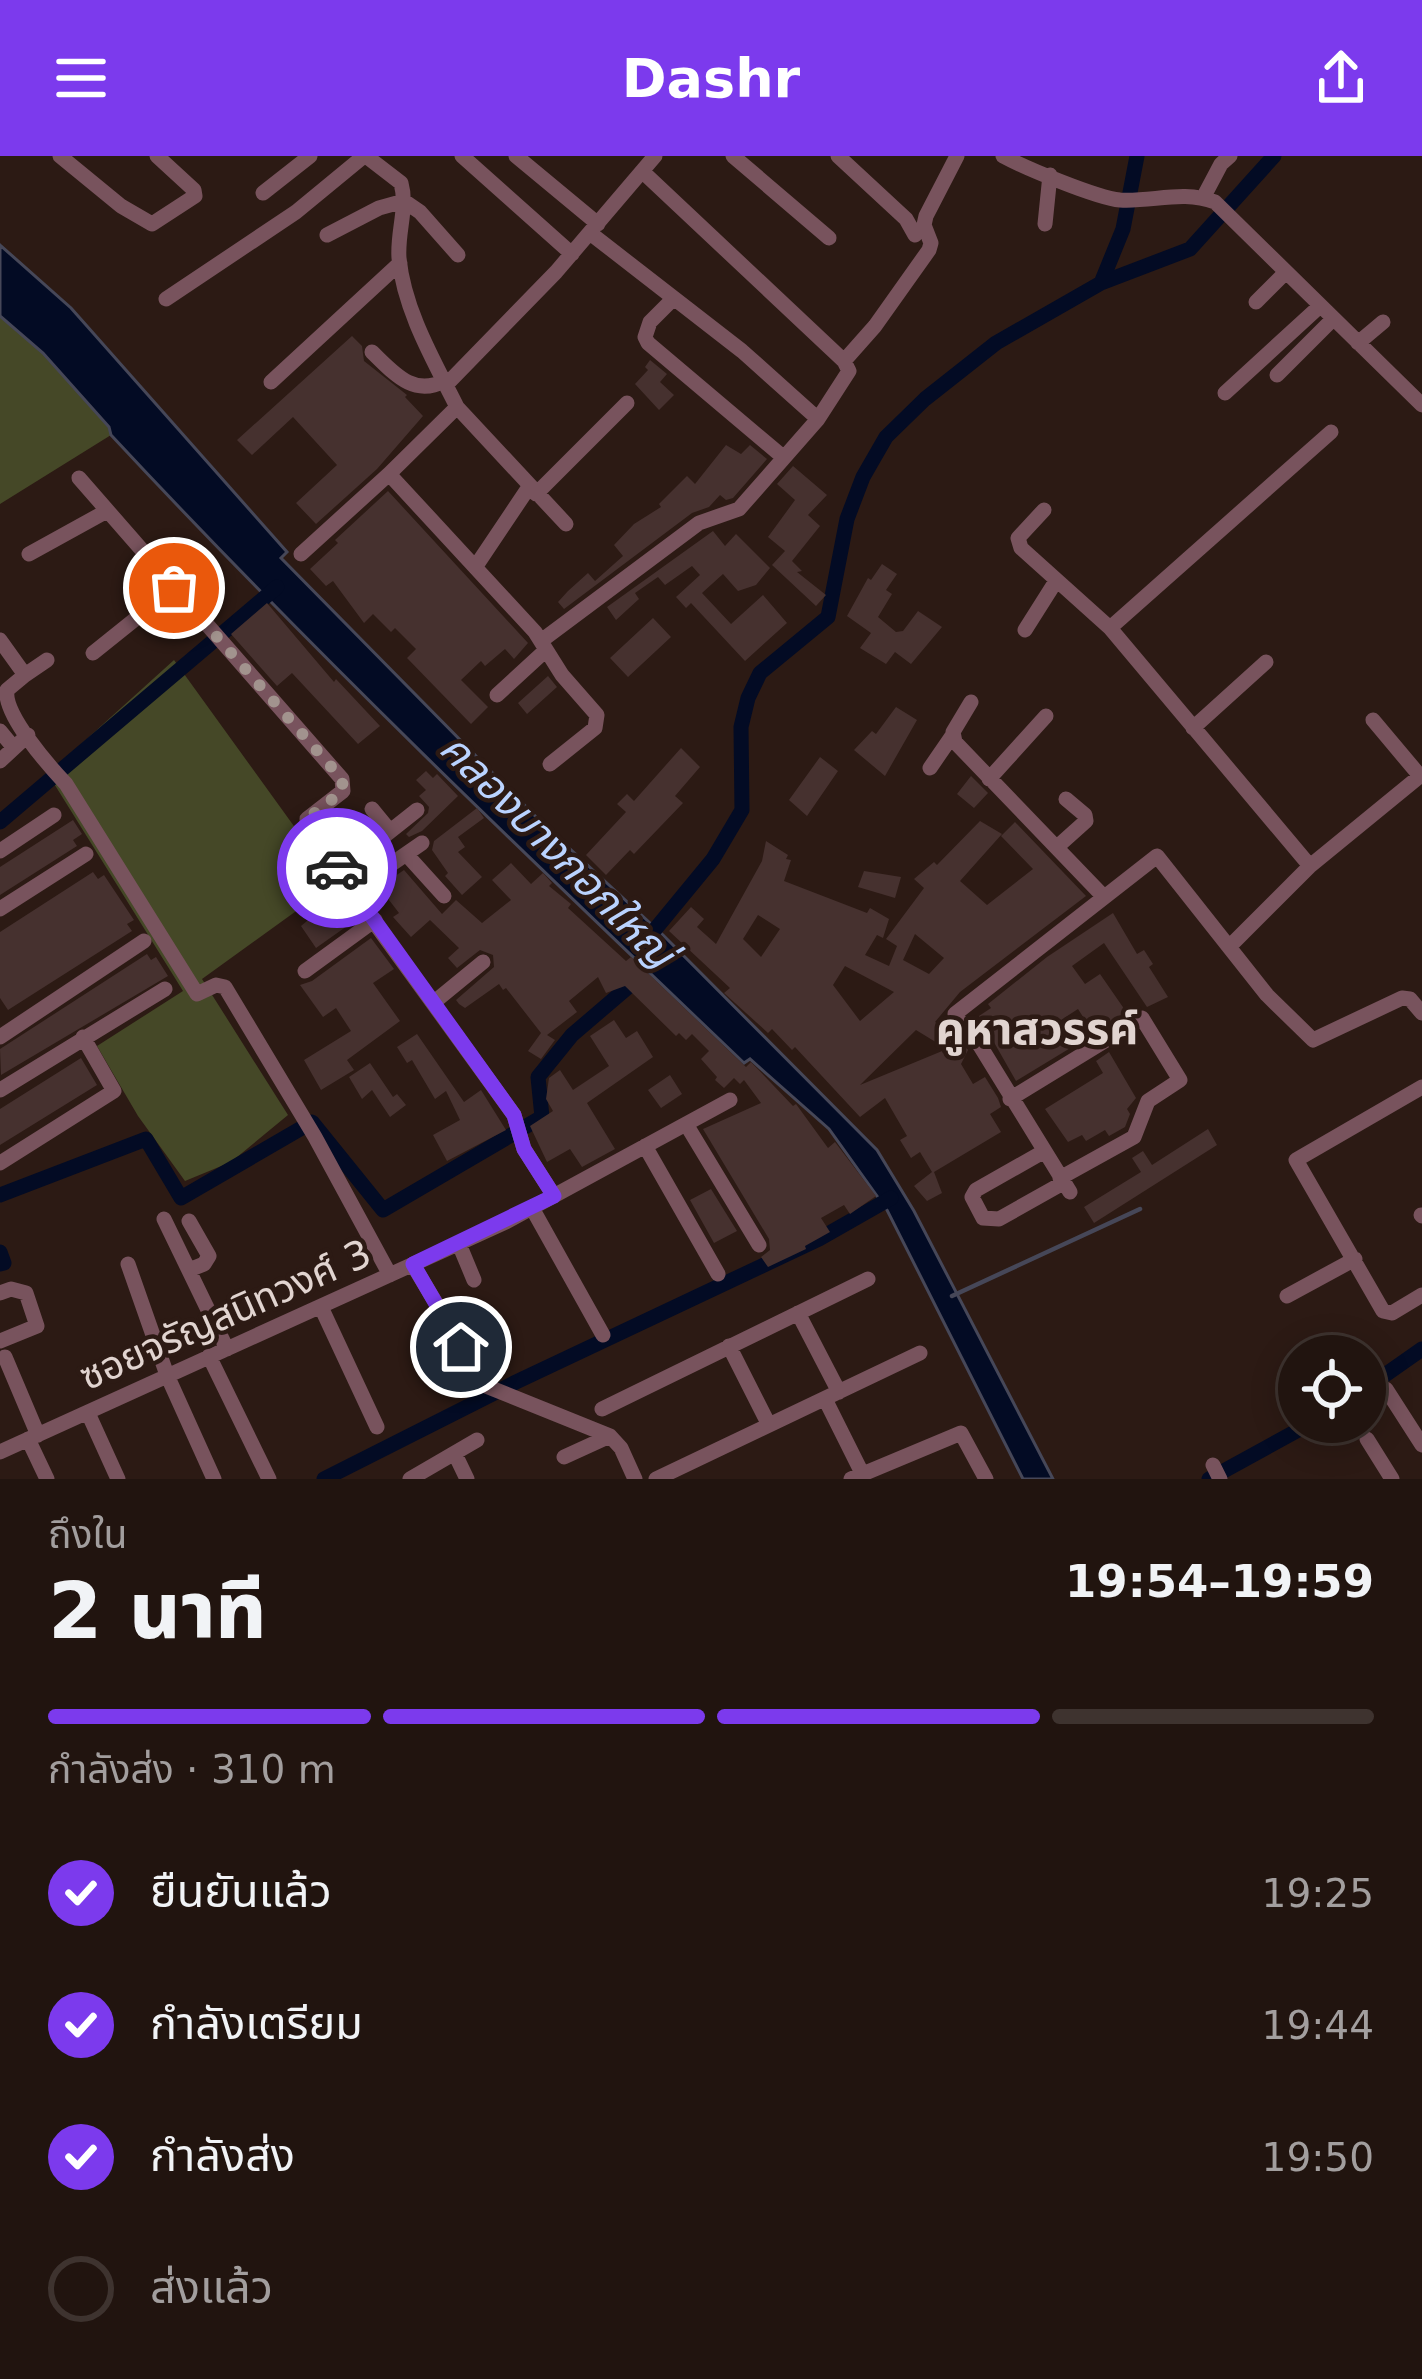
<!DOCTYPE html>
<html lang="th">
<head>
<meta charset="utf-8">
<style>
  body { margin:0; font-family:"DejaVu Sans","Noto Sans Thai",sans-serif; background:#291d18; color:#f1f3f6; height:100vh; display:flex; flex-direction:column; font-size:45px; white-space:nowrap }
  * { box-sizing:border-box; margin:0 }
  p { font-size:39px; color:#a29e9e }
  .icon { flex:none; width:66px; height:66px; fill:none; stroke:currentColor; stroke-width:2; stroke-linecap:round; stroke-linejoin:round }
  .map { position:relative; height:1323px; overflow:hidden }
  .panel { display:flex; flex-direction:column; background:#21140f; flex:1 }
  .panel>* { flex:none }
  .tools { position:absolute; left:1278px; top:1179px; display:grid; gap:24px }
  .tools a { display:grid; place-items:center; width:108px; height:108px; border-radius:50%; background:#21140f; box-shadow:0 6px 30px #0003,0 0 0 3px #3e332f; font-size:60px }
  .pin { position:absolute; display:grid; place-items:center; width:102px; height:102px; color:#fff; margin:-51px; border:6px solid #fff; border-radius:50%; box-shadow:0 3px 12px #0007 }
  .courier { position:absolute; display:grid; place-items:center; width:120px; height:120px; margin:-60px; border:9px solid #7c3aed; border-radius:50%; background:#fff; color:#222; box-shadow:0 3px 15px #0007 }
  .overview em { font-style:normal; font-weight:800 }
  .overview div { display:flex; flex-direction:column-reverse }
  .overview { display:flex; align-items:center; justify-content:space-between; height:204px; padding:0 48px }
  h1 { font-size:78px; font-weight:800; line-height:90px }
  .bar { display:grid; grid-template-columns:repeat(4,1fr); gap:18px 12px; align-content:center; height:144px; padding:0 48px }
  .bar i { height:15px; border-radius:9px; background:#3e332f }
  .bar .active { background:#7c3aed }
  .bar p { grid-column:span 4 }
  ol { padding:0 48px; list-style:none }
  li { display:flex; align-items:center; gap:36px; height:132px }
  li p { margin-inline-start:auto }
  li .icon { padding:12px; border-radius:50%; background:#7c3aed; color:#fff; stroke-width:4 }
  li:last-child { color:#a29e9e }
  li i { width:66px; height:66px; border:6px solid #3e332f; border-radius:50% }
  header { display:flex; justify-content:space-between; align-items:center; height:156px; padding:0 48px; background:#7c3aed; color:#fff; font-size:54px; font-weight:800 }
  .map>svg:first-child { display:block }
  .green { fill:#454827 }
  .water { fill:#030b24; stroke:#464758; stroke-width:3 }
  .lines { fill:none; stroke-linecap:round; stroke-linejoin:round }
  .stream { stroke:#464758; stroke-width:4.5 }
  .canal { stroke:#030b24; stroke-width:15 }
  .building { fill:#46312f; fill-rule:evenodd }
  .minor { stroke:#78535d; stroke-width:15 }
  .done { stroke:#a2938e; stroke-width:12; stroke-dasharray:0 21.6 }
  .route { stroke:#7c3aed; stroke-width:15 }
  .labels { text-anchor:middle; stroke-width:9; stroke-linejoin:round; paint-order:stroke }
  .street-label { font-size:39px; fill:#e1d4d0; stroke:#2c1a14 }
  .water-label { font-size:42px; font-style:italic; fill:#bad3ff; stroke:#2c1a14 }
  .quarter-label { font-size:45px; font-weight:bold; fill:#e1d4d0; stroke:#2c1a14 }
</style>
</head>
<body>
<header><svg class="icon" aria-label="menu" viewBox="0 0 24 24"><path d="M4 6h16M4 12h16M4 18h16"/></svg>Dashr<svg class="icon" aria-label="share" viewBox="0 0 24 24"><path d="M12 15V3M7 8l5-5 5 5M5 13v7h14v-7"/></svg></header>
<div class="map">
<svg width="1422" height="1323" viewBox="0 0 1422 1323">
  <rect width="100%" height="100%" fill="#2c1a14"/>
  <path class="green" d="M0,160L43,197L109,271L111,279L0,348Z
    M174,504L335,727L202,823L288,959L231,1006L185,1025L138,960L97,890L183,835L48,618Z"/>
  <path class="water" d="M0,89L71,152L287,396L281,402L541,666L663,779L877,994L914,1055L1053,1323H1023L887,1054L829,973L750,903L744,907C529,702 314,497 111,279L109,271L43,197L0,160Z"/>
  <g class="lines">
    <path class="stream" d="M952,1140L1140,1053"/>
    <path class="canal" d="M1101,127L1190,93L1274,0
      M0,666L277,431
      M648,782L713,703L742,654L741,571L748,542L760,517L828,461L847,363L863,321L886,281L925,243L996,187L1101,127L1123,73L1137,0
      M0,1039L146,983L181,1042L312,966L383,1054L542,961L538,921L572,879L641,820
      M0,1096L4,1107L0,1108
      M1365,1233L1422,1193
      M324,1323L516,1226L819,1083L891,1042
      M1209,1323L1313,1266"/>
  </g>
  <path class="building" d="M352,180L362,190L364,205L407,239L405,241L423,260L377,313L316,368L296,347L337,309L293,261L252,299L237,284Z
    M650,204L667,218L660,226L674,239L659,254L635,228L648,214L645,211Z
    M726,289L741,298L750,289L767,303L733,342L726,344L720,339L709,351L692,357L564,453L558,446L568,435L588,417L595,425L623,400L614,389L634,368L661,351L659,348L687,320L695,328Z
    M793,310L827,339L808,359L820,370L792,405L802,415L797,416L826,439L816,450L772,409L785,395L768,381L795,344L777,328Z
    M388,335L528,487L514,503L505,493L485,510L481,505L461,524L488,551L471,568L407,502L416,493L395,472L391,476L373,458L364,467L333,425L326,430L310,413L338,387L335,384Z
    M713,375L725,390L736,378L770,412L756,429L738,435L723,418L702,437L731,468L763,439L787,467L745,505L691,447L686,452L676,441L700,419L692,410L665,429L658,421L635,437L639,443L616,464L607,451Z
    M882,408L897,418L886,434L892,438L878,461L896,476L903,475L918,455L942,471L911,508L895,496L886,508L860,492L871,477L847,460L868,422L871,424Z
    M267,447L334,526L336,523L380,570L358,588L292,517L277,530L231,478Z
    M653,462L671,481L628,521L610,502Z
    M548,520L557,531L527,558L518,547Z
    M896,551L917,564L885,620L854,594L872,575L876,578Z
    M681,592L700,611L675,640L683,647L634,698L630,694L606,719L586,699L626,656L617,648L627,638L634,645Z
    M820,601L838,615L807,660L789,644Z
    M426,615L433,622L437,618L458,640L422,675L409,681L406,678L428,657L429,651L419,640L426,634L416,624Z
    M971,620L988,637L974,652L957,638Z
    M477,652L484,662L458,681L465,691L458,696L482,721L462,739L445,720L448,717L432,694L434,685Z
    M73,664L82,678L73,684L77,690L0,739V711Z
    M980,665L1002,678L960,725L987,749L1033,713L1001,680L1015,666L1086,740L960,836L935,866L957,878L968,894L961,908L973,928L985,921L998,942L1001,951L990,958L1001,976L934,1016L942,1037L927,1045L914,1030L932,1016L920,996L911,1002L900,984L907,980L885,942L860,961L795,891L792,894L772,873L768,877L724,837L730,832L669,775L691,751L704,763L697,771L716,788L762,705L766,685L788,699L786,703L791,704L784,725L867,757L870,752L889,763L883,782L877,779L865,799L889,810L897,790L886,783L924,732L914,723L934,706L937,709ZM758,759L780,773L761,801L743,783ZM915,778L944,802L929,818L903,804ZM845,810L894,836L860,865L833,829ZM916,874L947,893L860,929Z
    M511,707L531,728L543,717L552,727L549,730L571,748L568,752L626,805L631,801L746,911L751,906L793,950L796,948L828,992L835,986L876,1040L850,1058L844,1049L821,1062L830,1076L805,1090L806,1093L768,1111L761,1101L770,1094L769,1083L703,973L761,947L744,924L740,928L734,922L724,932L715,924L717,921L701,903L709,895L692,878L686,884L679,877L676,880L625,830L606,837L598,821L569,845L577,856L547,879L555,884L541,903L528,895L541,877L506,832L503,834L499,828L465,852L459,848L456,844L494,811L493,799L480,794L457,812L448,802L459,792L430,764L411,781L393,761L399,757L379,731L404,714L442,758L456,744L482,767L511,744L492,724Z
    M864,715L901,721L895,742L858,731Z
    M93,716L98,723L104,719L134,764L127,768L132,775L8,854L0,842V776Z
    M339,738L357,763L316,792L301,770Z
    M1113,757L1137,798L1144,794L1153,808L1149,811L1168,841L1147,851L1104,787L1072,810L1085,828L1100,818L1127,857L1076,888L1074,886L1092,875L1078,853L1058,866L1072,891L1016,925L979,860L991,852L988,848L1047,801Z
    M371,782L394,813L373,827L400,865L347,904L354,914L321,934L304,904L351,875L336,852L323,861L300,829L312,825Z
    M147,798L151,804L156,801L168,820L1,919L0,893Z
    M614,864L626,882L637,875L653,901L587,947L615,993L582,1011L570,993L547,1006L530,970L553,955L546,943L549,922L560,914L573,934L609,910L590,880Z
    M417,878L464,946L481,934L506,974L447,1005L433,979L460,964L446,935L435,943L412,904L407,907L397,891Z
    M1109,896L1136,942L1127,953L1130,958L1125,971L1109,980L1105,974L1086,985L1082,979L1068,986L1045,953L1103,917L1096,905Z
    M81,902L97,929L0,989V953Z
    M370,907L393,941L397,938L406,949L390,961L372,934L362,943L349,921Z
    M670,919L682,938L661,952L648,934Z
    M1208,973L1217,989L1094,1067L1084,1051L1141,1016L1132,1002L1143,995L1152,1009Z
    M711,1033L737,1075L714,1087L690,1044Z"/>
  <g class="lines">
    <path class="minor" d="M60,0L121,50L152,68L195,40L194,34L157,0
      M366,0L401,27C408,52 397,76 399,102C404,154 434,205 457,251L389,318L535,476L562,519L597,559L595,572L550,608
      M462,0L572,98
      M516,0L598,68
      M733,0L829,82
      M838,0L906,63L915,79
      M1003,0C1025,12 1097,42 1120,44C1153,46 1183,34 1215,46L1422,249
      M263,37L310,0
      M1203,42L1221,8L1230,0
      M1045,68L1050,19
      M590,77L742,195L818,263
      M327,79L379,52L404,45L420,56L458,99
      M166,143L296,56L364,0
      M673,143L650,166L645,181L648,187L783,301
      M1256,146L1286,116
      M1358,187L1383,166
      M372,196C394,217 413,241 444,225
      M844,205L875,170L929,94L931,87L924,69L926,60L957,0
      M1277,219L1333,163
      M271,226L400,107
      M447,228L556,116L655,0
      M1225,237L1320,150
      M457,251L566,368
      M79,322L342,623L343,635L307,663L308,675L514,959L524,993L554,1040
      M536,338L627,247
      M1044,354L1018,382L1021,392L1110,472L1310,710
      M29,398L107,355
      M301,398L389,318
      M476,410L529,331
      M1110,472L1331,276
      M1025,474L1056,425
      M0,484L25,519L7,534C3,558 49,610 66,628L197,838L216,829L225,831L315,981L390,1119
      M541,485L699,367L739,353L818,263L849,215L844,205L643,16
      M93,497L174,432
      M25,519L47,504
      M497,539L546,494
      M971,546L953,576L955,586L1104,741
      M1193,572L1266,506
      M0,575L14,592
      M0,605L28,579
      M930,612L952,580
      M989,623L1046,560
      M372,653L390,675
      M1057,691L1086,665L1085,659L1066,643
      M0,695L54,659
      M406,698L444,740
      M340,715L417,654
      M354,734L422,687
      M0,753L86,698
      M1230,790L1310,710L1420,620L1373,564
      M305,815L375,764
      M433,847L483,806
      M0,881L144,785
      M1422,931L1296,1004L1383,1155L1392,1157L1422,1139
      M0,934L165,833
      M1010,943L1142,862L1180,924L1148,945L1134,981L1060,1022
      M686,968L759,1089
      M645,990L718,1118
      M1043,996L976,1034L972,1041L983,1062L999,1063L1063,1027
      M0,1007L114,935L83,881
      M1070,1036L974,880L955,858L1157,700L1267,839L1313,884L1402,842L1410,843L1422,857
      M532,1052L603,1179
      M1421,1059L1422,1060
      M164,1063L227,1193
      M459,1088L474,1124
      M128,1108L167,1219L214,1323
      M413,1109L486,1230L610,1280L621,1292L635,1323
      M189,1114L204,1108L209,1100L189,1065
      M0,1137L11,1133L26,1137L37,1170L0,1185
      M1287,1140L1355,1103
      M321,1151L377,1271
      M798,1157L839,1236
      M729,1190L769,1269
      M209,1200L269,1323
      M5,1201L38,1279
      M1386,1233L1422,1289
      M825,1243L865,1323
      M602,1253L868,1123
      M88,1257L118,1323
      M28,1283L47,1323
      M1367,1283L1392,1323
      M0,1296L506,1066L730,944
      M455,1298L467,1323
      M564,1301L610,1280
      M1213,1309L1220,1323
      M410,1323L477,1284
      M656,1323L920,1197
      M851,1323L961,1277L986,1323"/>
  </g>
  <g class="lines">
    <path class="done" d="M174,432L342,623L343,635L307,663L305,669L337,712"/>
    <path class="route" d="M337,712L514,959L524,993L554,1040L413,1108L461,1191"/>
  </g>
  <g class="labels">
    <g class="street-label">
      <text transform="translate(225 1158) rotate(-24)" y="14">ซอยจรัญสนิทวงศ์ 3</text>
    </g>
    <g class="water-label">
      <text transform="translate(558 694) rotate(45)" y="15">คลองบางกอกใหญ่</text>
    </g>
    <g class="quarter-label">
      <text x="1037" y="888">คูหาสวรรค์</text>
    </g>
  </g>
</svg>
<div class="tools">
<a><svg class="icon" aria-label="locate" viewBox="0 0 24 24"><circle cx="12" cy="12" r="6"/><path d="M12 2v4M12 18v4M2 12h4M18 12h4"/></svg></a>
</div>
<div class="pin" style="left:174px;top:432px;background:#ea580c"><svg class="icon" aria-label="bag" viewBox="0 0 24 24"><path d="M5 8h14l-1 12H6zM9 8a3 3 0 0 1 6 0"/></svg></div>
<div class="pin" style="left:461px;top:1191px;background:#1f2937"><svg class="icon" aria-label="home" viewBox="0 0 24 24"><path d="M3 11l9-7 9 7M6 9v11h12V9"/></svg></div>
<div class="courier" style="left:337px;top:712px"><svg class="icon" aria-label="car" viewBox="0 0 24 24"><path d="M5 17H2v-5l4-1 3-4h7l3 4 3 1v5h-3M9 17h6M6 11h13"/><circle cx="7" cy="17" r="2"/><circle cx="17" cy="17" r="2"/></svg></div>
</div>
<section class="panel">
<div class="overview"><div><h1>2 นาที</h1><p>ถึงใน</p></div><em>19:54–19:59</em></div>
<div class="bar"><i class="active"></i><i class="active"></i><i class="active"></i><i></i><p>กำลังส่ง · 310 m</p></div>
<ol>
<li><svg class="icon" aria-label="check" viewBox="0 0 24 24"><path d="M5 12l5 5 9-10"/></svg>ยืนยันแล้ว<p>19:25</p></li>
<li><svg class="icon" aria-label="check" viewBox="0 0 24 24"><path d="M5 12l5 5 9-10"/></svg>กำลังเตรียม<p>19:44</p></li>
<li><svg class="icon" aria-label="check" viewBox="0 0 24 24"><path d="M5 12l5 5 9-10"/></svg>กำลังส่ง<p>19:50</p></li>
<li><i></i>ส่งแล้ว</li>
</ol>
</section>
</body>
</html>
